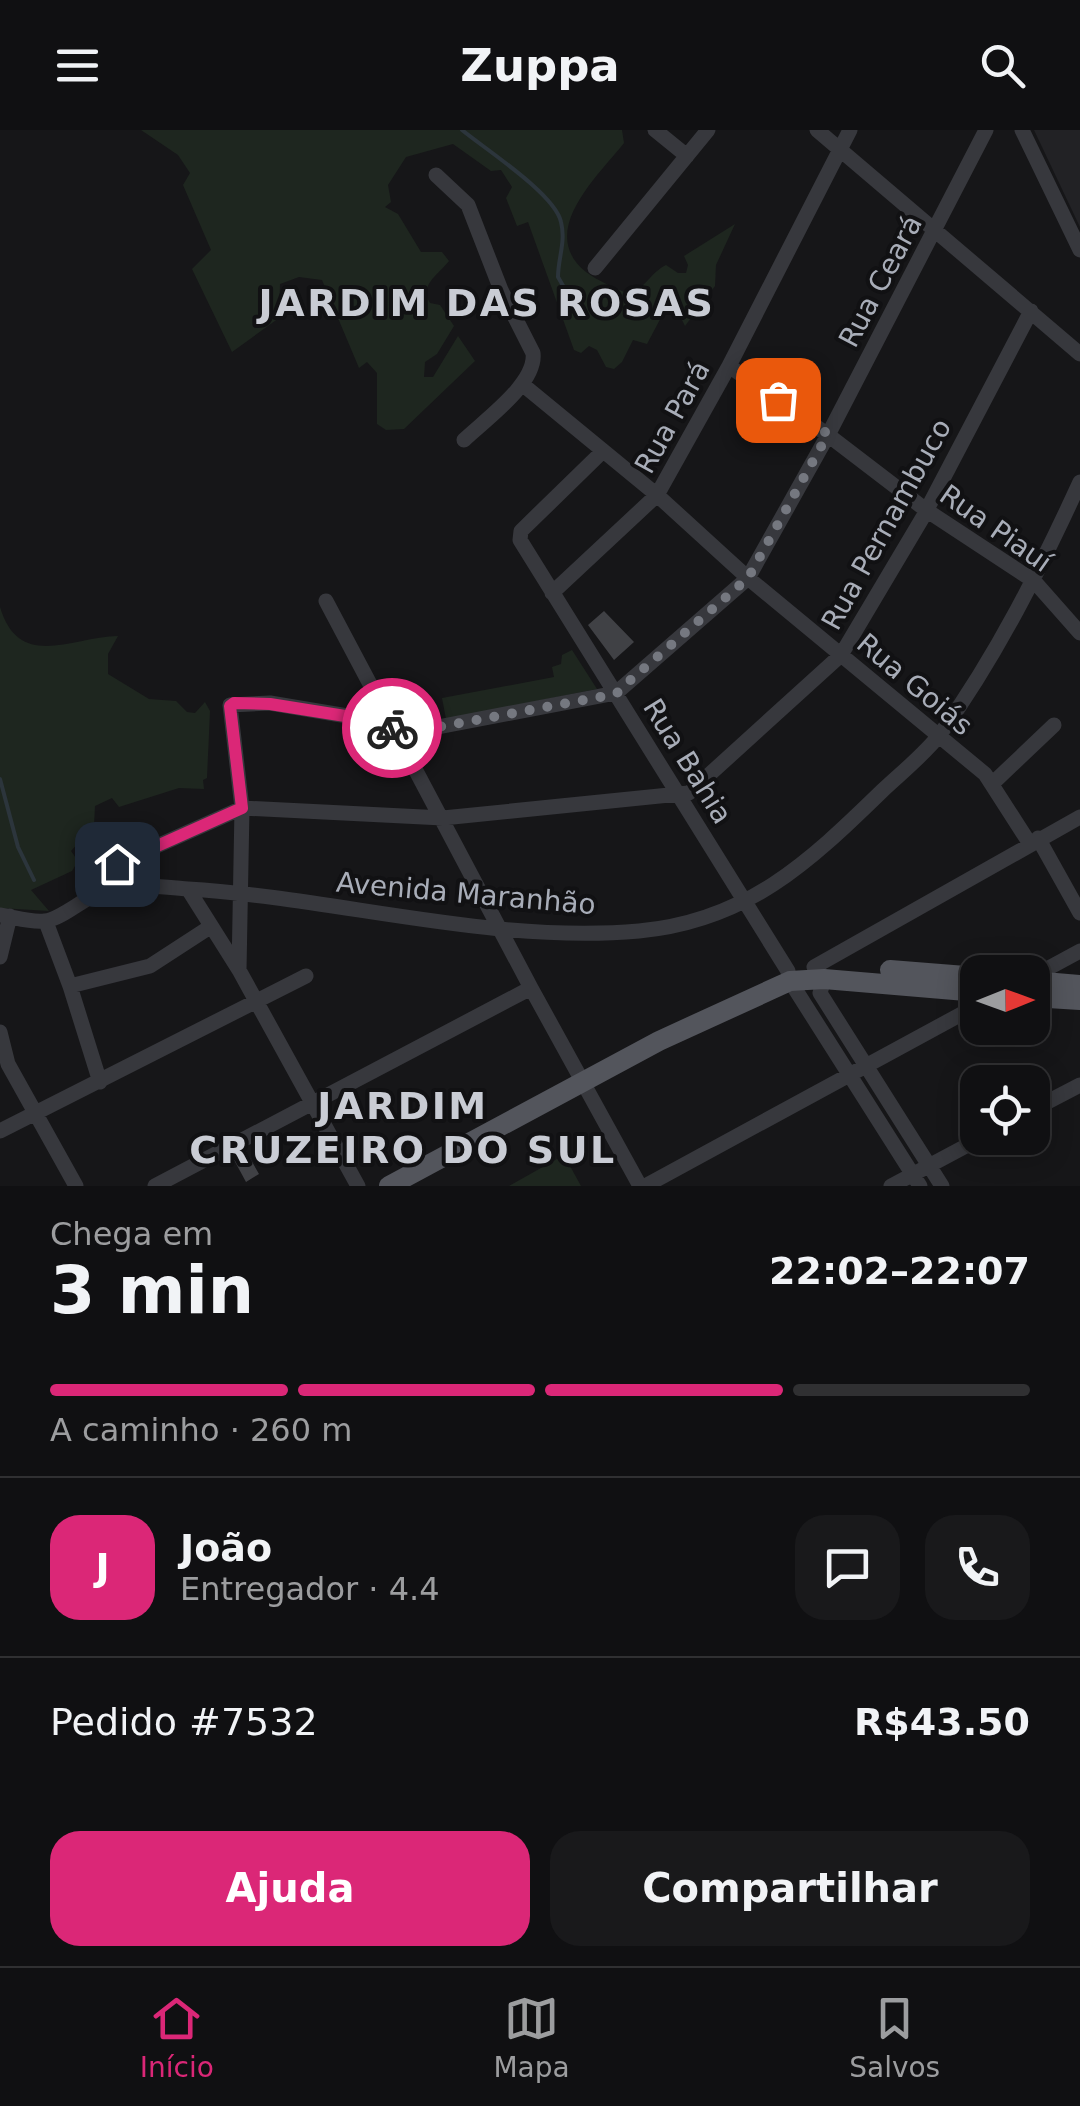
<!DOCTYPE html>
<html lang="pt">
<head>
<meta charset="utf-8">
<style>
  body { margin:0; font-family:"DejaVu Sans",sans-serif; background:#19191b; color:#f1f3f6; height:100vh; display:flex; flex-direction:column; font-size:38px; white-space:nowrap }
  * { box-sizing:border-box; margin:0 }
  p { font-size:32px; color:#9c9d9f }
  .icon { flex:none; width:55px; height:55px; fill:none; stroke:currentColor; stroke-width:2; stroke-linecap:round; stroke-linejoin:round }
  .map { position:relative; height:1056px; overflow:hidden }
  .panel { display:flex; flex-direction:column; background:#101012; flex:1 }
  .panel>* { flex:none }
  .needle { width:65px; rotate:89deg }
  .fabs { position:absolute; left:960px; top:825px; display:grid; gap:20px }
  .fabs a { display:grid; place-items:center; width:90px; height:90px; border-radius:20px; background:#101012; box-shadow:0 5px 25px #0003,0 0 0 2px #303032; font-size:50px }
  .pin { position:absolute; display:grid; place-items:center; width:85px; height:85px; color:#fff; margin:-42px; border-radius:20px; box-shadow:0 5px 15px #0006 }
  .courier { position:absolute; display:grid; place-items:center; width:100px; height:100px; margin:-50px; border:8px solid #db2777; border-radius:50%; background:#fff; color:#222; box-shadow:0 2px 12px #0007 }
  .head em { font-style:normal; font-weight:600 }
  .head div { display:flex; flex-direction:column-reverse }
  .head { display:flex; align-items:center; justify-content:space-between; height:170px; padding:0 50px }
  h1 { font-size:65px; font-weight:600; line-height:75px }
  .bar { display:grid; grid-template-columns:repeat(4,1fr); gap:15px 10px; align-content:center; height:120px; padding:0 50px }
  .bar i { height:12px; border-radius:8px; background:#303032 }
  .bar .on { background:#db2777 }
  .bar p { grid-column:span 4 }
  .line { display:flex; align-items:center; gap:25px; padding:0 50px; border-top:2px solid #303032 }
  .line div { flex:1 }
  .round { display:grid; place-items:center; flex:none; width:105px; height:105px; border-radius:30px; background:#19191b }
  .primary-button { display:flex; gap:20px; margin-top:auto; padding:20px 50px }
  .primary-button a { flex:1; height:115px; border-radius:30px; background:#db2777; color:#fff; font-size:40px; font-weight:600; line-height:115px; text-align:center }
  .primary-button a+a { background:#19191b; color:#f1f3f6 }
  header { display:flex; justify-content:space-between; align-items:center; height:130px; padding:0 50px; background:#101012; font-size:45px; font-weight:600 }
  .tab-bar { display:flex; justify-content:space-around; align-items:center; height:140px; border-top:2px solid #303032; background:#101012; font-size:28px; color:#9c9d9f }
  .tab-bar a { display:grid; justify-items:center; gap:5px }
  .tab-bar .on { color:#db2777 }
  .map>svg:first-child { display:block }
  .built { fill:#222225 }
  .green { fill:#1e261f }
  .lines { fill:none; stroke-linecap:round; stroke-linejoin:round }
  .stream { stroke:#2c353c; stroke-width:4 }
  .building { fill:#404145 }
  .minor { stroke:#37383d; stroke-width:15 }
  .major { stroke:#53555c; stroke-width:20 }
  .done { stroke:#757880; stroke-width:10; stroke-dasharray:0 18 }
  .route { stroke:#db2777; stroke-width:12 }
  .labels { text-anchor:middle; stroke-width:8; stroke-linejoin:round; paint-order:stroke }
  .street-label { font-size:28px; fill:#a8adb8; stroke:#111113 }
  .district-label { font-size:38px; font-weight:bold; letter-spacing:2.5px; fill:#c9ccd4; stroke:#111113 }
</style>
</head>
<body>
<header><svg class="icon" aria-label="menu" viewBox="0 0 24 24"><path d="M4 6h16M4 12h16M4 18h16"/></svg>Zuppa<svg class="icon" aria-label="search" viewBox="0 0 24 24"><circle cx="10" cy="10" r="6"/><path d="M15 15l6 6"/></svg></header>
<div class="map">
<svg width="1080" height="1056" viewBox="0 0 1080 1056">
  <rect width="100%" height="100%" fill="#161618"/>
  <path class="built" d="M1034,0H1080V97Z"/>
  <path class="green" d="M141,0H622L624,13C598,46 536,102 586,142C598,151 615,158 629,164C646,158 650,143 666,135L678,143H686L688,135L684,126L735,94L716,135L715,156L685,196L680,186V174L665,180L647,214L633,210L622,232L614,239L606,237L597,220L589,216L581,223L574,220L528,92L517,96L506,68L512,57L501,40L491,41L453,14L406,27L388,55L391,72L385,77L398,84L421,122H442L449,131C438,145 419,155 430,173L440,175L454,196L437,224L425,232L424,247H433L458,206L475,231L404,299L386,300L377,294V243L367,232L359,238L322,150L299,147L280,154L279,188L232,222L192,139L211,120L183,55L190,43L178,25Z
    M0,477C19,541 71,507 118,506L108,524V544L149,569L176,571L187,582L195,583L205,572L210,581L207,648L203,650L204,659L179,658L119,677L112,668L95,676L94,696L71,721L78,731L72,741L31,760L49,781L0,778Z
    M572,520L597,559L446,589L442,568L554,547L552,537L561,534L562,525Z
    M564,1025L581,1056H509Z"/>
  <g class="lines">
    <path class="stream" d="M462,0C485,19 555,64 561,92C566,112 558,128 558,147L580,185
      M0,649L18,717L34,750"/>
  </g>
  <path class="building" d="M604,481L634,512L614,530L588,495Z
    M246,1021L259,1044L246,1052L233,1028Z"/>
  <g class="lines">
    <path class="minor" d="M655,0L687,26
      M817,0L1080,224
      M1022,0L1080,120
      M436,45L468,75L501,160L533,223C537,253 485,290 464,310
      M595,138L708,0
      M729,236L828,305L926,380L1034,451L1080,503
      M522,254L657,365L748,448L985,644L1030,714
      M602,322L521,401L520,410L788,841
      M552,463L657,365L729,236L850,0
      M326,471L531,858L640,1056
      M396,605L616,563L748,448L828,305L986,0
      M993,653L1054,595
      M1038,708L1080,783
      M188,759L239,840L358,1056
      M88,764L112,736L242,678L443,688L689,663L841,525L923,387L1031,181
      M0,785C14,787 31,793 45,791C62,789 86,766 105,760C129,753 163,757 188,759C336,768 490,814 639,801C747,791 808,733 882,661C901,643 925,624 941,603C997,525 1040,439 1080,352
      M46,792L70,856L100,952
      M0,827L10,786
      M814,837L1080,687
      M239,840L242,678L230,575L270,573L389,593
      M1032,847L1080,821
      M824,849L820,863L942,1056
      M790,851L920,1056
      M70,856L150,836L210,797
      M0,902L8,934L76,1056
      M1032,980L1080,955
      M0,1001L306,846
      M155,1056L531,858
      M645,1056L978,875
      M891,1056L981,1008"/>
    <path class="major" d="M890,840L978,847
      M1032,851L1080,855
      M1032,867L1080,870
      M389,1056L659,911L790,851L824,849L978,862"/>
  </g>
  <g class="lines">
    <path class="done" d="M392,598L396,605L616,564L626,554L748,448L828,304L778,270"/>
    <path class="route" d="M117,734L242,678L230,576L234,573L270,574L389,593L392,598"/>
  </g>
  <g class="labels">
    <g class="street-label">
      <text transform="translate(880 151) rotate(-62)" y="10">Rua Ceará</text>
      <text transform="translate(672 287) rotate(-61)" y="10">Rua Pará</text>
      <text transform="translate(886 394) rotate(-61)" y="10">Rua Pernambuco</text>
      <text transform="translate(996 398) rotate(35)" y="10">Rua Piauí</text>
      <text transform="translate(915 554) rotate(40)" y="10">Rua Goiás</text>
      <text transform="translate(688 631) rotate(58)" y="10">Rua Bahia</text>
      <text transform="translate(466 763) rotate(5)" y="10">Avenida Maranhão</text>
    </g>
    <g class="district-label">
      <text x="487" y="186">JARDIM DAS ROSAS</text>
      <text x="403" y="989">JARDIM<tspan x="403" dy="44">CRUZEIRO DO SUL</tspan></text>
    </g>
  </g>
</svg>
<div class="fabs">
<a><svg class="needle" viewBox="-14 -14 28 28"><path d="M0-13l5 13h-10z" fill="#e53935"/><path d="M0 13l5-13h-10z" fill="#9c9d9f"/></svg></a>
<a><svg class="icon" aria-label="locate" viewBox="0 0 24 24"><circle cx="12" cy="12" r="6"/><path d="M12 2v4M12 18v4M2 12h4M18 12h4"/></svg></a>
</div>
<div class="pin" style="left:778px;top:270px;background:#ea580c"><svg class="icon" aria-label="bag" viewBox="0 0 24 24"><path d="M5 8h14l-1 12H6zM9 8a3 3 0 0 1 6 0"/></svg></div>
<div class="pin" style="left:117px;top:734px;background:#1f2937"><svg class="icon" aria-label="home" viewBox="0 0 24 24"><path d="M3 11l9-7 9 7M6 9v11h12V9"/></svg></div>
<div class="courier" style="left:392px;top:598px"><svg class="icon" aria-label="bike" viewBox="0 0 24 24"><circle cx="6" cy="16" r="4"/><circle cx="18" cy="16" r="4"/><path d="M6 16l4-8h5l3 8M10 8l3 8H6M13 5h3"/></svg></div>
</div>
<section class="panel">
<div class="head"><div><h1>3 min</h1><p>Chega em</p></div><em>22:02–22:07</em></div>
<div class="bar"><i class="on"></i><i class="on"></i><i class="on"></i><i></i><p>A caminho · 260 m</p></div>
<div class="line" style="height:180px"><b class="round" style="background:#db2777;color:#fff">J</b><div><b>João</b><p>Entregador · 4.4</p></div><a class="round"><svg class="icon" aria-label="chat" viewBox="0 0 24 24"><path d="M4 5h16v11H9l-5 4z"/></svg></a><a class="round"><svg class="icon" aria-label="phone" viewBox="0 0 24 24"><path d="M5 4h4l2 5-3 2q2 4 5 5l2-3 5 2v4C11 20 4 13 5 4z"/></svg></a></div>
<div class="line" style="height:130px"><div>Pedido #7532</div><b>R$43.50</b></div>
<div class="primary-button"><a>Ajuda</a><a>Compartilhar</a></div>
</section>
<nav class="tab-bar">
<a class="on"><svg class="icon" aria-label="home" viewBox="0 0 24 24"><path d="M3 11l9-7 9 7M6 9v11h12V9"/></svg>Início</a>
<a><svg class="icon" aria-label="map" viewBox="0 0 24 24"><path d="M3 6l6-2 6 2 6-2v14l-6 2-6-2-6 2zM9 4v14M15 6v14"/></svg>Mapa</a>
<a><svg class="icon" aria-label="saved" viewBox="0 0 24 24"><path d="M7 4h10v16l-5-4-5 4z"/></svg>Salvos</a>
</nav>
</body>
</html>
